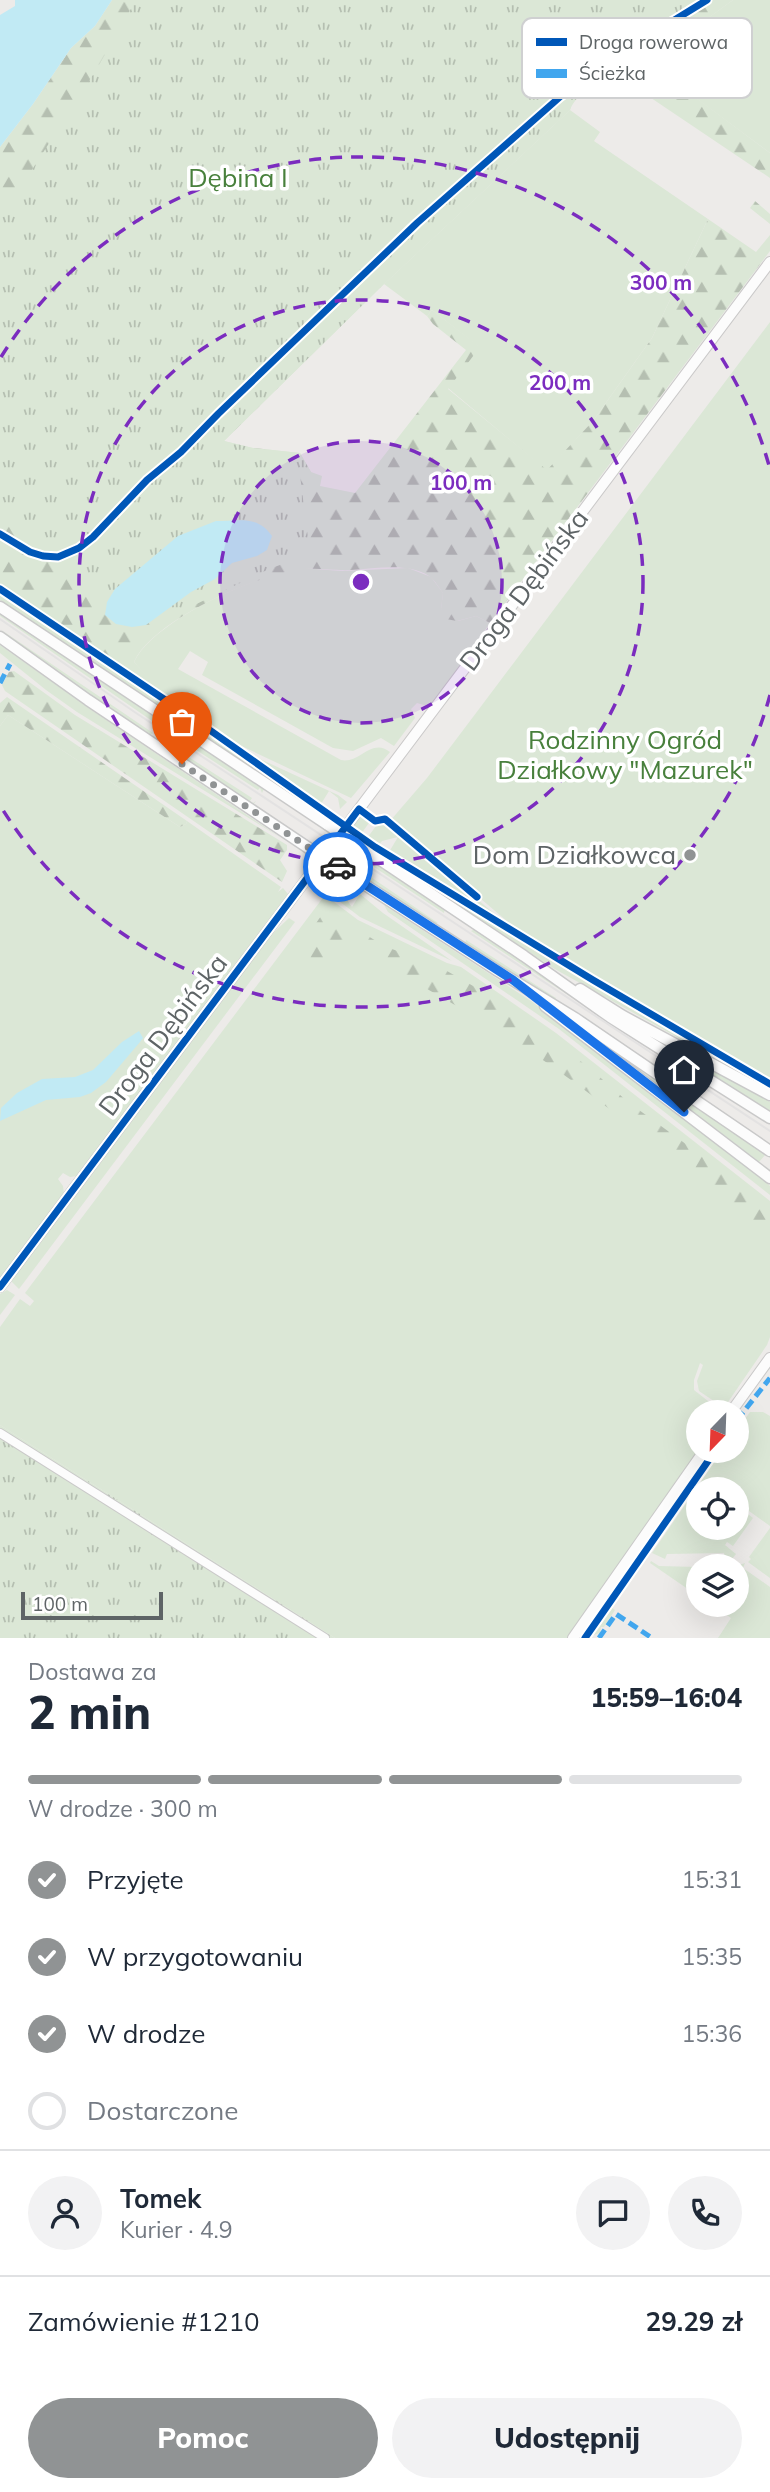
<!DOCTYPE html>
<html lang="pl">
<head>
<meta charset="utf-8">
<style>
  body { margin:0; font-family:Mulish,sans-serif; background:#f2f2f3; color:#1f2937; height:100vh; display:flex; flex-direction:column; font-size:26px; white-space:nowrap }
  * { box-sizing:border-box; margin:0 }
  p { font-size:23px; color:#747a83 }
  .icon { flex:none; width:38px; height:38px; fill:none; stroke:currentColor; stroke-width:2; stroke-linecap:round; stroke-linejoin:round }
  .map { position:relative; height:1638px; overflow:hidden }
  .sheet { display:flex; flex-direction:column; background:#fff; flex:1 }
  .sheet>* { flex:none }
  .needle { width:46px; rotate:203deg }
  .fabs { position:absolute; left:686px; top:1400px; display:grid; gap:14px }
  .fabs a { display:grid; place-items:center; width:63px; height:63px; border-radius:50%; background:#fff; box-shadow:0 7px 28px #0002; font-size:35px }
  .scale { position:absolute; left:21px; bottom:18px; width:142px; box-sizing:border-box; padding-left:7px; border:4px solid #5e6466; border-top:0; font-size:19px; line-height:24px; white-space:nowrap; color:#5e6466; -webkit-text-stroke:5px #fff; paint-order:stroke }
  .pin { position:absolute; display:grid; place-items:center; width:60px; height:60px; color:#fff; margin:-72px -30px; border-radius:50% 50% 50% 0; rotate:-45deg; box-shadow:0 0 7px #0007 }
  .pin .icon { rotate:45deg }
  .courier { position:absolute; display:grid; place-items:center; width:70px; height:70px; margin:-35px; border:5px solid #1a73e8; border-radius:50%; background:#fff; color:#222; box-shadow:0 2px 9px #0007 }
  .headline em { font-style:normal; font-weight:800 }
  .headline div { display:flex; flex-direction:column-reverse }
  .headline { display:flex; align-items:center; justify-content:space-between; height:119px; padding:0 28px }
  h1 { font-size:46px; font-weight:800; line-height:52px }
  .bar { display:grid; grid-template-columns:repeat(4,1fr); gap:10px 7px; align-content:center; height:84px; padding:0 28px }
  .bar i { height:9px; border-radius:5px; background:#e0e1e3 }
  .bar .on { background:#909394 }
  .bar p { grid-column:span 4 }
  .line { display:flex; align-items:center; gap:18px; padding:0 28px; border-top:2px solid #e0e1e3 }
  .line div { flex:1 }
  .round { display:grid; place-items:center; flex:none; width:74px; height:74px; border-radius:37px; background:#f2f2f3 }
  ol { padding:0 28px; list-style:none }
  li { display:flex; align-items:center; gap:21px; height:77px }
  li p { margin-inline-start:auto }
  li .icon { padding:7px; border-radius:50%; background:#909394; color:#fff; stroke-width:4 }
  li:last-child { color:#747a83 }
  li i { width:38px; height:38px; border:4px solid #e0e1e3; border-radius:50% }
  .action { display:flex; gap:14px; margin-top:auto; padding:14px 28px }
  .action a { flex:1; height:80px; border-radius:42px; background:#909394; color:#fff; font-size:28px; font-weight:800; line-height:80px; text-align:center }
  .action a+a { background:#f2f2f3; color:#1f2937 }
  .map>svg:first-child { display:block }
  .green { fill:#dbe7d6; fill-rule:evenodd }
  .forest { fill:url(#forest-firs) }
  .park { fill:url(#park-tufts) }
  .water { fill:#c1eaf4 }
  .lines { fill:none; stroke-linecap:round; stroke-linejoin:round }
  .minor-casing { stroke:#cac9c9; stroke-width:10 }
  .tertiary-casing { stroke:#cac9c9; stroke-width:12 }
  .secondary-casing { stroke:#c9c9c9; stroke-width:13 }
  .minor { stroke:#fcfcfc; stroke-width:8 }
  .tertiary { stroke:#fcfcfc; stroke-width:10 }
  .secondary { stroke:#fcfcfc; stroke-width:10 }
  .tram { stroke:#e3e2e2; stroke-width:2 }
  .secondary-bridge-casing { stroke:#c9c9c9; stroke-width:13; stroke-linecap:butt }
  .secondary-bridge { stroke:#fcfcfc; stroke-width:10 }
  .quiet { stroke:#41a6ee; stroke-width:5; stroke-dasharray:10 5; stroke-linecap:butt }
  .cycleway-casing { stroke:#fff; stroke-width:11 }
  .cycleway { stroke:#0057b8; stroke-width:7 }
  .done { stroke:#909394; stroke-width:7; stroke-dasharray:0 12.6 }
  .route { stroke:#1a73e8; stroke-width:9 }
  .ring { fill:none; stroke:#7b2cbf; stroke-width:3.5; stroke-dasharray:12 9 }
  .poi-dot { fill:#909394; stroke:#fff; stroke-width:2.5 }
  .labels { text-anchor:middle; stroke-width:7; stroke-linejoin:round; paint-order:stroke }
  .park-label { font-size:26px; fill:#48803c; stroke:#fff }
  .street-label { font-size:26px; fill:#5e6466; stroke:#fff }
  .poi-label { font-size:26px; fill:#5e6466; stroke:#fff; text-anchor:end }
  .key { fill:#fff; stroke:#cfd0d1; stroke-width:2 }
  .key-label { font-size:19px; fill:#5e6466 }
  .centre { fill:#7b2cbf; stroke:#fff; stroke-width:3.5 }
  .ring-label { font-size:21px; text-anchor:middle; font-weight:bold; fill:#7b2cbf; stroke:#fff; stroke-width:7; stroke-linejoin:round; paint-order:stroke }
</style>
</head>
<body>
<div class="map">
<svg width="770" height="1638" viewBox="0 0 770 1638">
  <defs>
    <pattern id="forest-firs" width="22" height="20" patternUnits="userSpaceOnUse" patternTransform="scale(1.75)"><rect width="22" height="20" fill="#dbe7d6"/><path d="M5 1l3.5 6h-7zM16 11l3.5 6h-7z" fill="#b5bfb1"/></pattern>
    <pattern id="park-tufts" width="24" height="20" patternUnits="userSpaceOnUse" patternTransform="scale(1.75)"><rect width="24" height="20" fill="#dbe7d6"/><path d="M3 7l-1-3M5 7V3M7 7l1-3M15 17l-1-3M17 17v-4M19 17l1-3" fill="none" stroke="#b5bfb1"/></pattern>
  </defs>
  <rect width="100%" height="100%" fill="#edebe9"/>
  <path class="green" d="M733,0H770V153L647,62Z
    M570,110L600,132L594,141L708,219L652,338L593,421L547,471L448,388L479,347L432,310L427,316L384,284Z
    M770,322V1082L595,979L516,929L390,821L427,778L473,717Z
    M408,568L431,577L443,593L441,609L458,621L476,616L490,623L431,707L417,703L411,709L415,718L394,746L381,738L353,751L333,748L202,675L208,662L190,651L178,669L341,760C360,764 371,737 390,752L351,798L229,740L147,685L148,678L134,662C153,621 256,574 300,569C314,568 329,571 343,571C365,570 387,569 408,568Z
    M0,592L50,624L226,744L308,805L17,612L0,600Z
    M0,614L158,719V725L0,616Z
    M0,629L153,733L149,736L52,669Z
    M0,645L93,711L281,838L77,712L46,690L0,653Z
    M8,715L180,827L186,824L187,821L281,887L278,892L283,888L288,894L77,1176L70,1177L63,1173L58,1179L63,1186L64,1194L0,1279V726Z
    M192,741L264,789L262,793L260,788L258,790L187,744Z
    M181,752L252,798L250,801L253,803L256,801L253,805L182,758Z
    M245,752L338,795L347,802L340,809L338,798L329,791L321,804L317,805Z
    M361,813L369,819V823L324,884L314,876Z
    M384,820L497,916L389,852L398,837L382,841L367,858L445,908L444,913L365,861L359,869L438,923L434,924L357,872C348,884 340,893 352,907L360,894L383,913L452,961L360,917L327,892L379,822Z
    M415,872L627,1003L770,1086V1089L553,968L414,875Z
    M325,895L358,920L447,963L461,967L556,1033L770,1201V1337L767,1345L728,1402L731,1404L727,1410L699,1391L697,1381L703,1365L700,1363L694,1380V1390L722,1412H698V1451L567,1638H335L0,1425V1327L20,1299L30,1306L34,1301L25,1293Z
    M384,905L531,1001L761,1177L770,1186V1195L559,1029L388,912Z
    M289,918L295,922L19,1289L12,1282V1277L268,938Z
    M475,929L624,1032L471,931Z
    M466,940L556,998L555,1000L465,945Z
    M627,1021L770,1102V1112Z
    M608,1046L766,1154L759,1162Z
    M7,1290L15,1295L0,1315V1294Z
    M750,1412H763L770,1416V1526L749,1511L748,1514L753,1518L733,1546L727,1542L725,1545L736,1554L732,1559H725L724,1553L667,1554L665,1559L652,1553L722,1451H737V1430ZM737,1489V1528H698V1489Z
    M711,1451H713L645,1549L643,1548Z
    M770,1528V1578L748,1562L751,1559L749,1557Z
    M651,1561L659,1566L698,1567V1596L650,1563Z
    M639,1563L641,1565L611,1607L615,1610L604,1627H601L600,1633L590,1636Z
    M745,1563L743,1568L770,1587V1638H718L731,1618L712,1605H737V1566Z"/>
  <path class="forest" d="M112,0H733L648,62L770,153V178L608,69L573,101L570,110L384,284L224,441L253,448L300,453L311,472L322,476L320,486L355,493L466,350L433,324L427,316L432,310L480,347L448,389L547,470L593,421L652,338L708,219L756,252L770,235V251L490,623L476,616L457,621L446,619L441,609L443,593C439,588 435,580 429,576C407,562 376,569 351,570C333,571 315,567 297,570C253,577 153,620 134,662L149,678L147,685L0,587V147L33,104L71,48L95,26Z
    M755,201L770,214V224L750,208Z
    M14,671L75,715L287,845V850L280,860L287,871L282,882L5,691L2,685L9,672Z
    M7,697L187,821L186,824L180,827L8,715L0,726V703Z
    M333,914L384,946L440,967L508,1006L526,1022L562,1046L594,1072L628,1102L705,1158L767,1207L770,1211V1240L762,1245L725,1211L721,1198C651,1143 583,1084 508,1037C455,1003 400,976 349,940L322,974L295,953C307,943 311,929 321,916Z"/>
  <path class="park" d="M136,0H706C676,21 582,80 570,110L384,284L224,441L253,448L300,453L311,472L300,475L310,554L269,569L182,611L164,617L113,593L109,598L0,515V211L19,190L96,70Z
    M0,1425L335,1638H0Z"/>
  <path class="water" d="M15,0H112L95,26L71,48L33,104L0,147V15L15,6Z
    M216,521C239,521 257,515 272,536L267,550L257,556L232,563L215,579L191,592L146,625L132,627L116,624L105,615L107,602L115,589L178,536Z
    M139,1031L143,1038L140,1042L106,1082L91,1093L80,1097L46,1100L0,1121L1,1108L17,1093L42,1079L75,1077L93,1070L122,1042Z"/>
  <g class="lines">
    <defs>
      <path id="minor" d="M0,1433L325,1638"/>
      <path id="tertiary" d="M0,1287L770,262
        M731,1412L770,1358
        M573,1638L704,1451"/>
      <path id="secondary" d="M0,607L328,825
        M0,637L88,700L310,849
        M370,853L524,956L610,1017L770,1118
        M353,877L498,971L575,1018L770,1151
        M580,989L623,1016L770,1095
        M545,1006L770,1178"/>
    </defs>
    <use href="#minor" class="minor-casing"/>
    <use href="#tertiary" class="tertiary-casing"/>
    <use href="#secondary" class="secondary-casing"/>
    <use href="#minor" class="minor"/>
    <use href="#tertiary" class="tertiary"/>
    <use href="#secondary" class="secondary"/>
    <path class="tram" d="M0,619L136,713L770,1131"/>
    <defs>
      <path id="secondary-bridge" d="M328,825L370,853
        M310,849L353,877"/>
    </defs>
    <use href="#secondary-bridge" class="secondary-bridge-casing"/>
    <use href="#secondary-bridge" class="secondary-bridge"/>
    <path class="quiet" d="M0,683L10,664
      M737,1420L770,1378
      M599,1638L616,1614L652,1638"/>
    <defs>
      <path id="cycleway" d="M0,534L30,552L43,556L58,557L79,548L93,537L147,480L181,452L218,414L417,223L561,96L619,54L707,0
        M0,589L204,726L375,847L593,980L770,1084
        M0,1287L359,809L375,821L385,819L477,897
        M585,1638L715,1451"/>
    </defs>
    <use href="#cycleway" class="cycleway-casing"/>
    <use href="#cycleway" class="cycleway"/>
  </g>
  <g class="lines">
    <path class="done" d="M182,764L338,867"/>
    <path class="route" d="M338,867L513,980L684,1112"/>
  </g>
  <circle cx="361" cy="582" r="141" fill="#7b2cbf" fill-opacity=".12"/>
  <g class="ring">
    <circle cx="361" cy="582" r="141"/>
    <circle cx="361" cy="582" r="282"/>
    <path d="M770 695A424 424 0 0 1 1 807M1 357A424 424 0 0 1 770 469"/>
  </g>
  <circle class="poi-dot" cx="690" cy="855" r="7"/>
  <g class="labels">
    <g class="park-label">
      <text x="238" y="187">Dębina I</text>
      <text x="625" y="749">Rodzinny Ogród<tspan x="625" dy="30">Działkowy "Mazurek"</tspan></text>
    </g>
    <g class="street-label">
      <text transform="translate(524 590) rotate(-53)" y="9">Droga Dębińska</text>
      <text transform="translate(163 1035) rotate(-53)" y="9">Droga Dębińska</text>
    </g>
    <g class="poi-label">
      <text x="676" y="864">Dom Działkowca</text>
    </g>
  </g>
  <rect x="522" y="18" width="230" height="80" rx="10" class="key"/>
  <rect x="536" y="38" width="31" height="8" fill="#0057b8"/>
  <rect x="536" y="69" width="31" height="9" fill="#41a6ee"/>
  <g class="key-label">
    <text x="579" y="49">Droga rowerowa</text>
    <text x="579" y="80">Ścieżka</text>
  </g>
  <circle cx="361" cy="582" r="10" class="centre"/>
  <g class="ring-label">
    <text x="661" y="290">300 m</text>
    <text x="560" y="390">200 m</text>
    <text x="461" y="490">100 m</text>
  </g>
</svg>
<div class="fabs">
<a><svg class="needle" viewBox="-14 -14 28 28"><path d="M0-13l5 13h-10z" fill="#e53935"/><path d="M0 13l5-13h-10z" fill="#747a83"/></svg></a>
<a><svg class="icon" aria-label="locate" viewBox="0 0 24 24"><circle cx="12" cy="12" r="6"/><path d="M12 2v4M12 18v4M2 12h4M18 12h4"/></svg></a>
<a><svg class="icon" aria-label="layers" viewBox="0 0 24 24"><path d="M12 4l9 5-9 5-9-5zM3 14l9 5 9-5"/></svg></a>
</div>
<div class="scale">100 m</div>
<div class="pin" style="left:182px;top:764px;background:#ea580c"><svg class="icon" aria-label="bag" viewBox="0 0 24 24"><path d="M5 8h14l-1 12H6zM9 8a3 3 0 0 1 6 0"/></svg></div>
<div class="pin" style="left:684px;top:1112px;background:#1f2937"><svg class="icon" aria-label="home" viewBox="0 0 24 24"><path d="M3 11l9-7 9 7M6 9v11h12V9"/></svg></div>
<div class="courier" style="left:338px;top:867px"><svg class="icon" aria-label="car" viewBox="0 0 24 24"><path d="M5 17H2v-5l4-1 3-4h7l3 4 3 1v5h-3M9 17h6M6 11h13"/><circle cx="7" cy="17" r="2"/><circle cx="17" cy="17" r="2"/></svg></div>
</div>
<section class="sheet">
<div class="headline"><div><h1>2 min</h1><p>Dostawa za</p></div><em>15:59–16:04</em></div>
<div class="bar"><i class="on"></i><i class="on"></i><i class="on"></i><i></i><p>W drodze · 300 m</p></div>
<ol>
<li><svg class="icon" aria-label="check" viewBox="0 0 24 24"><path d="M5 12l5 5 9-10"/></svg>Przyjęte<p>15:31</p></li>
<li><svg class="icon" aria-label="check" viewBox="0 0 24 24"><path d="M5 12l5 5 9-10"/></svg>W przygotowaniu<p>15:35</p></li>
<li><svg class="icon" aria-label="check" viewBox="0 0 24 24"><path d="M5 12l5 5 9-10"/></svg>W drodze<p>15:36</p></li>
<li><i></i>Dostarczone</li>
</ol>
<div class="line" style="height:126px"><a class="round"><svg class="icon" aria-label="person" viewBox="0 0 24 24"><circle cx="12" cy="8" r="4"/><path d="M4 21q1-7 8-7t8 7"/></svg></a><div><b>Tomek</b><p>Kurier · 4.9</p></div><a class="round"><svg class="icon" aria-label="chat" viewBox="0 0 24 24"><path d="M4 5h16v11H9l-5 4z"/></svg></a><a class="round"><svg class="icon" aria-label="phone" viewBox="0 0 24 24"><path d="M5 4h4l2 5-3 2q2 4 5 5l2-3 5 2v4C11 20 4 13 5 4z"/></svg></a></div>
<div class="line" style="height:91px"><div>Zamówienie #1210</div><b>29.29 zł</b></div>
<div class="action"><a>Pomoc</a><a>Udostępnij</a></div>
</section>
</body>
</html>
